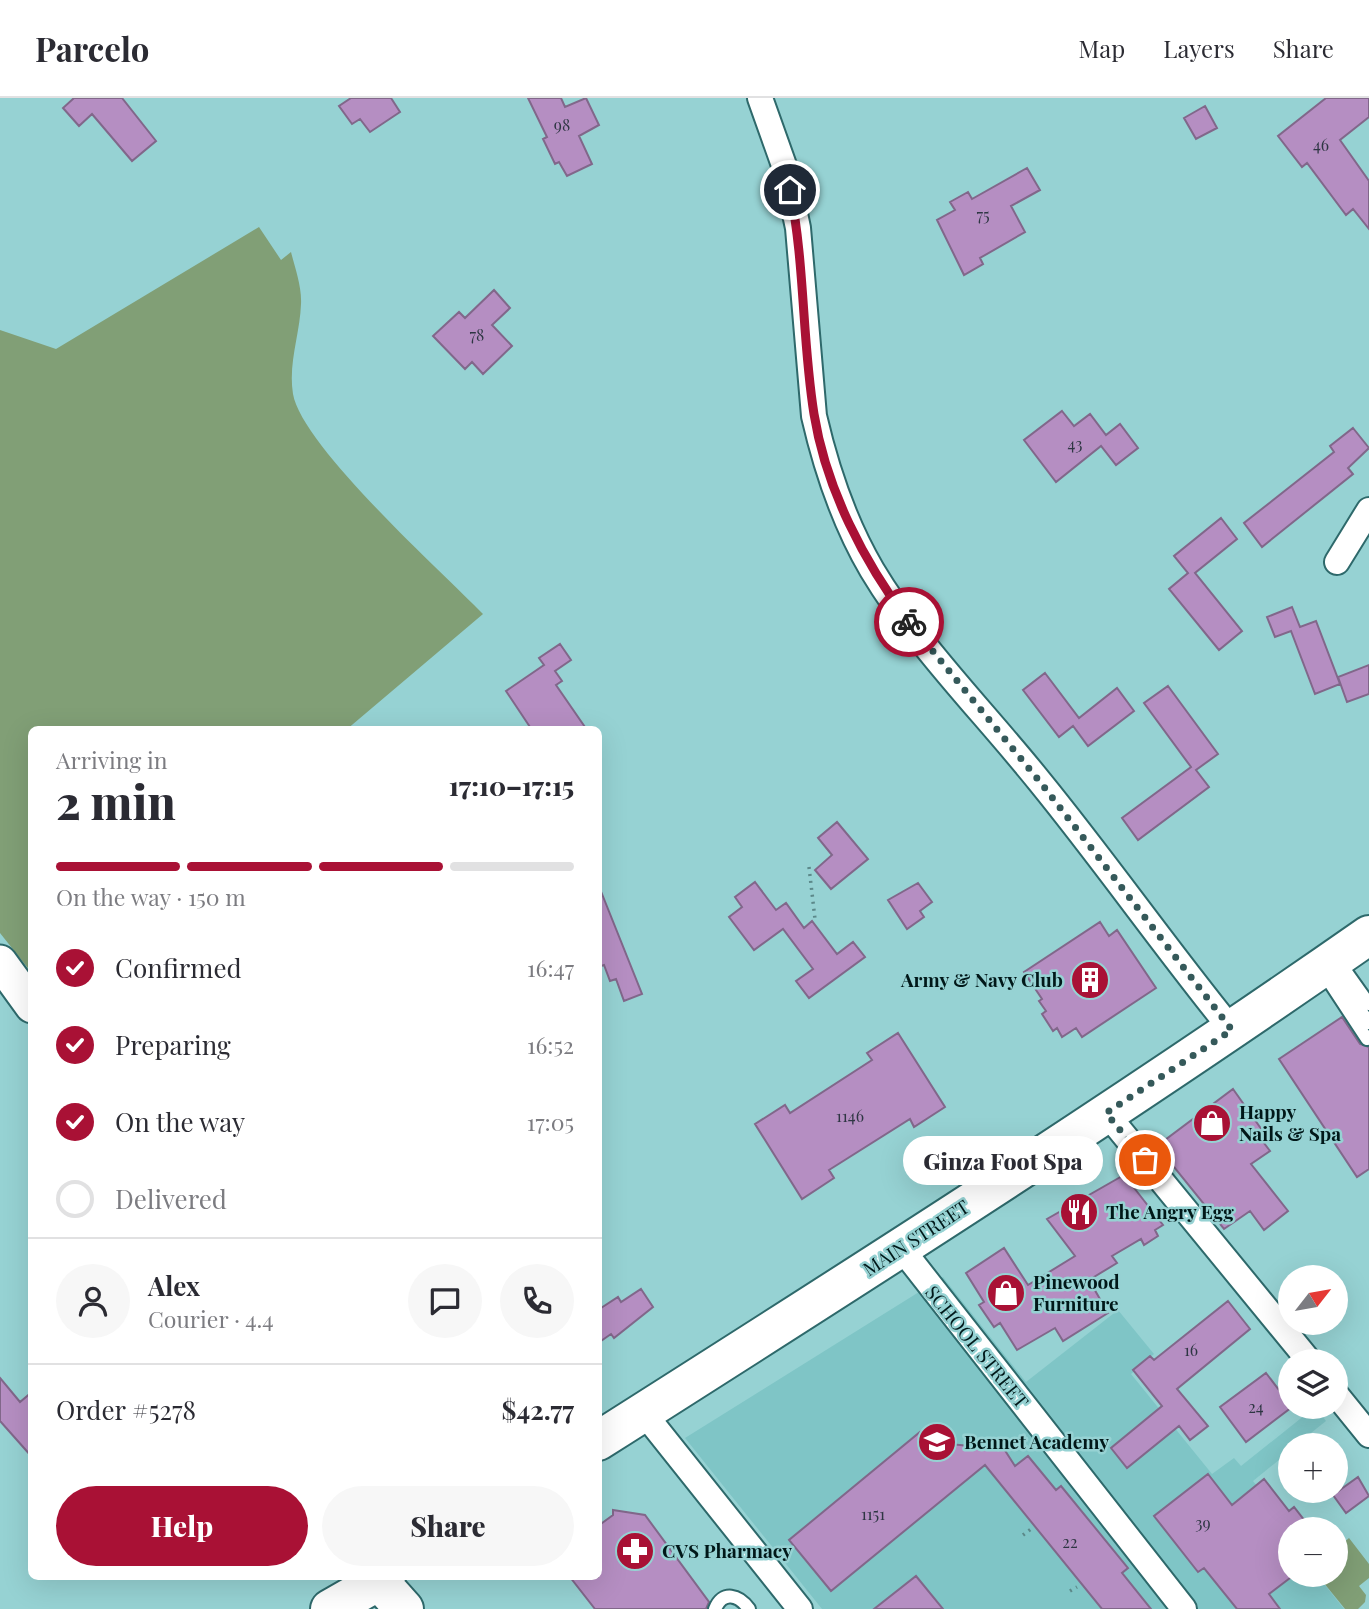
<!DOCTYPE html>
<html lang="en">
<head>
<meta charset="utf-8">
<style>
  body { margin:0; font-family:"Playfair Display",serif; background:#f7f7f7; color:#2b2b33; height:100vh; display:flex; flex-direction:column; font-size:26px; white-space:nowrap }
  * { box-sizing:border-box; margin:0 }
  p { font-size:23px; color:#7c7c81 }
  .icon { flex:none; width:38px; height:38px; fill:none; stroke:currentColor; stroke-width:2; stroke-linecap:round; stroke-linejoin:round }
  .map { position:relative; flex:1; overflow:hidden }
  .details { position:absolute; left:28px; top:628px; width:574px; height:854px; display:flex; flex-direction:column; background:#fff; border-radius:10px; box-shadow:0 7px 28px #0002 }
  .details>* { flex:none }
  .needle { width:46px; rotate:59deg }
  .buttons { position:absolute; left:1278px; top:1167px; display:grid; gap:14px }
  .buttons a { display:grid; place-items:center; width:70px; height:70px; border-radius:50%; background:#fff; box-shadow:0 7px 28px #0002; font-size:35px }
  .pin { position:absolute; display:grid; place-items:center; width:60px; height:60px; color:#fff; margin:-30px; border:4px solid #fff; border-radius:50%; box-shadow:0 2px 7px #0007 }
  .courier { position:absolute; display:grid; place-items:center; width:70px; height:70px; margin:-35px; border:5px solid #a91135; border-radius:50%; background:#fff; color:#222; box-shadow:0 2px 9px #0007 }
  .bubble { position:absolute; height:49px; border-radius:24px; background:#fff; box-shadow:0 7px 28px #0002; font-size:23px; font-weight:800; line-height:49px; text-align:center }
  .headline em { font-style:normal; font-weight:800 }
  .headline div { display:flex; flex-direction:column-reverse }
  .headline { display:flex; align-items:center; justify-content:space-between; height:119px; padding:0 28px }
  h1 { font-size:46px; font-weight:800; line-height:52px }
  .bar { display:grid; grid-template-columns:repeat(4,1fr); gap:10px 7px; align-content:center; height:84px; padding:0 28px }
  .bar i { height:9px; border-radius:5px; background:#e1e1e2 }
  .bar .selected { background:#a91135 }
  .bar p { grid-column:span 4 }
  .line { display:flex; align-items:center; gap:18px; padding:0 28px; border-top:2px solid #e1e1e2 }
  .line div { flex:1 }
  .round { display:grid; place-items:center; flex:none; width:74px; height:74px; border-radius:37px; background:#f7f7f7 }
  ol { padding:0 28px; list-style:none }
  li { display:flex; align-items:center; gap:21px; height:77px }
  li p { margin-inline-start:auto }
  li .icon { padding:7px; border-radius:50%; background:#a91135; color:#fff; stroke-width:4 }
  li:last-child { color:#7c7c81 }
  li i { width:38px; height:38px; border:4px solid #e1e1e2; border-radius:50% }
  .cta { display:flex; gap:14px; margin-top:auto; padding:14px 28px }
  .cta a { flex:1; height:80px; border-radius:42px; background:#a91135; color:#fff; font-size:28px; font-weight:800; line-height:80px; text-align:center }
  .cta a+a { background:#f7f7f7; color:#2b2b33 }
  header { display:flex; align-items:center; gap:42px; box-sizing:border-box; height:98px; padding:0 35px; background:#fff; border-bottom:2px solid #e1e1e2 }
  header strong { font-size:33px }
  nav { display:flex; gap:38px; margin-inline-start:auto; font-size:24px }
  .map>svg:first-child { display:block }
  .built { fill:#7fc5c6 }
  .green { fill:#819f76 }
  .building { fill:#b58ec2; stroke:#81678a; stroke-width:2 }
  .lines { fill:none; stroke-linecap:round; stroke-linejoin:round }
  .lane-casing { stroke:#2e696b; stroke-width:16 }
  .street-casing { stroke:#2e696b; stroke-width:28 }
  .secondary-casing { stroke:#2e696b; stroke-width:37 }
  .primary-casing { stroke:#2e696b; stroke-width:42 }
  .path { stroke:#5c898a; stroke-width:3.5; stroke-dasharray:2 5; stroke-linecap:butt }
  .lane { stroke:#fff; stroke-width:12 }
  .street { stroke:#fff; stroke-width:24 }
  .secondary { stroke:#fff; stroke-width:33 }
  .primary { stroke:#fff; stroke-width:38 }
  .done { stroke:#35595a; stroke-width:7; stroke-dasharray:0 12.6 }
  .route { stroke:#a91135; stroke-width:9 }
  .labels { text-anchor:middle; stroke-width:5; stroke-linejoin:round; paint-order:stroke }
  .number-label { font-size:16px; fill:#2e3643 }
  .poi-label { font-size:19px; font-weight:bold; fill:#011819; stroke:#96d2d3; text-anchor:start }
  .street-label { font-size:19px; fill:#011819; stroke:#96d2d3 }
</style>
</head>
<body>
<header>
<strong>Parcelo</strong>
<nav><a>Map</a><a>Layers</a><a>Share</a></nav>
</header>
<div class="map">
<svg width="1369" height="1511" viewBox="0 0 1369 1511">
  <rect width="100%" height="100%" fill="#96d2d3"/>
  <path class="built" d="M943,1179L1026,1284L1118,1212L1154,1256L1131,1276L1212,1376L1234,1360L1241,1368L1315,1309L1326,1323L1296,1347L1290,1348V1353L1253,1383L1278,1415L1290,1477H1317L1344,1511H822L685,1340Z"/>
  <path class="green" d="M259,129L281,162L291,154C295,170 302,189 301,206C300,236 288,265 293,296C302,348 441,473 483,516L346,632H32L31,874L0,835V232L56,251Z
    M1349,1440L1369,1466V1480L1359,1488L1366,1497L1365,1504L1358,1511H1345L1319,1479L1335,1477V1452Z"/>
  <path class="building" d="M74,0H122L156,43L132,63L92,16L79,28L63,10Z
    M351,0H391L400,14L370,34L360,21L352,26L339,8Z
    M528,0H561L565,9L586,0L599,27L579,38L592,66L567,78L559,64L555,66L543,41L547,39Z
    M1326,0H1369V19L1340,42L1369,83V131L1353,111L1346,117L1307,65L1302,69L1278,38Z
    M1205,8L1217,30L1196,41L1184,20Z
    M1027,70L1040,92L1011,108L1025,134L980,160L983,166L964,177L937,122L955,112L950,104L968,94L972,101Z
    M494,192L510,210L492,227L512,248L483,276L472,264L465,271L433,238L459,214L465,220Z
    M1062,313L1074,328L1090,316L1106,337L1120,326L1138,350L1116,367L1101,348L1056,384L1024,342Z
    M1353,330L1369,350L1348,370L1353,376L1262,449L1244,425L1334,354L1330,348Z
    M1221,420L1237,441L1195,475L1242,533L1219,552L1169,491L1188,475L1174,458Z
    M1292,509L1300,529L1316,523L1340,586L1315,596L1291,533L1275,539L1267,519Z
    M560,546L571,562L555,573L562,583L556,587L587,632H532L506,593L544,567L539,560Z
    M1369,567V596L1347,604L1338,579Z
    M1045,575L1079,620L1117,590L1134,613L1088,648L1073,628L1059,639L1023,592Z
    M1168,588L1218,656L1196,672L1209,689L1138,742L1122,720L1191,669L1144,605Z
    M837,724L868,761L831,791L815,772L832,757L818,740Z
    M755,784L776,812L786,805L804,830L812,823L837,856L853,844L865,859L809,900L796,883L813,871L783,831L754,852L729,819L742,809L735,799Z
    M918,785L932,804L920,813L924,819L907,831L888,802Z
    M598,786L642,896L624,903L616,881L610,883L604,867L598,869Z
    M1100,824L1109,838L1117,832L1156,890L1082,939L1076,930L1062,939L1057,930L1053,933L1042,916L1046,913L1039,903L1042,901L1024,874Z
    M1342,919L1360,946L1369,949V1071L1357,1079L1279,961Z
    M898,935L945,1009L914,1029L910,1021L829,1072L834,1080L802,1101L755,1026L785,1007L790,1015L872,962L867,955Z
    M1233,991L1269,1042L1264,1045L1270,1053L1251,1066L1288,1113L1264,1132L1250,1113L1224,1131L1157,1048Z
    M1124,1077L1163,1127L1155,1132L1158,1138L1144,1147L1141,1141L1112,1158L1117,1165L1089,1182L1108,1215L1063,1243L1055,1230L1017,1252L1000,1225L994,1229L979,1207L984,1204L966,1175L1004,1150L1028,1187L1075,1158L1047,1121Z
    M641,1191L653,1209L614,1240L611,1236L598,1245V1212L618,1199L621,1204Z
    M1228,1203L1250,1231L1177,1291L1208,1328L1190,1342L1179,1328L1127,1370L1111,1350L1162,1308L1133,1272L1150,1258L1154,1262Z
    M1266,1275L1292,1309L1246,1344L1220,1309Z
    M0,1280L20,1304L32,1294V1359L0,1323Z
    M920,1334L938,1355L949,1346L1004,1351L1015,1368L1028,1358L1056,1392L1061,1388L1128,1470L1122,1475L1151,1511H1102L985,1367L831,1493L789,1442Z
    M1208,1376L1232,1407L1264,1381L1289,1413L1294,1409L1312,1432H1290V1480L1269,1496L1280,1511H1237L1204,1470L1198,1474L1154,1418Z
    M1358,1379L1369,1398L1346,1415L1333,1397Z
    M613,1412L645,1417L709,1504L706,1511H595L570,1479H598V1428L613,1417Z
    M916,1478L943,1511H874Z"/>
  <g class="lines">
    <defs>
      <path id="lane" d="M1339,864L1369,906
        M1330,867L1369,925
        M1323,874L1367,941
        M715,1511C723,1492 739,1497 749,1511"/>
      <path id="street" d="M760,0L786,73L798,130L814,318C826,370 845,426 872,472C918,549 984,614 1040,684C1106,765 1166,851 1232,932
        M1337,464L1369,412
        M1106,1015L1310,1264
        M901,1150L1184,1511
        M1335,1295L1369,1337
        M643,1314L800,1511"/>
      <path id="secondary" d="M0,864L32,908"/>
      <path id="primary" d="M598,1343C858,1178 1117,1013 1369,837
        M379,1483L404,1511
        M330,1511L386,1479"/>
    </defs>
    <use href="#lane" class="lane-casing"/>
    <use href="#street" class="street-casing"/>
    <use href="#secondary" class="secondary-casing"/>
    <use href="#primary" class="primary-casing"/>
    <path class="path" d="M809,769L815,821
      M1023,1437L1031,1431
      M1070,1493L1077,1489"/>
    <use href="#lane" class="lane"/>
    <use href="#street" class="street"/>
    <use href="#secondary" class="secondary"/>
    <use href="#primary" class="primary"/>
  </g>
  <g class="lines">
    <path class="done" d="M909,524L1041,685L1232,932L1106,1015L1145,1062"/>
    <path class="route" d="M790,92C805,166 802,242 814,316C826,391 864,464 909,524"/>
  </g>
  <defs>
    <symbol id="building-disc" viewBox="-11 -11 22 22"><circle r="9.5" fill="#a91135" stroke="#96d2d3"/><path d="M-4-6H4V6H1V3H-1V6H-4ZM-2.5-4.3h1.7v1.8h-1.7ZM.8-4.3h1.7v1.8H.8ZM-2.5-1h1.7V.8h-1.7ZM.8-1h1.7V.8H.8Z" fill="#fff"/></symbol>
    <symbol id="shop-disc" viewBox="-11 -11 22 22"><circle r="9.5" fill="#a91135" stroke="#96d2d3"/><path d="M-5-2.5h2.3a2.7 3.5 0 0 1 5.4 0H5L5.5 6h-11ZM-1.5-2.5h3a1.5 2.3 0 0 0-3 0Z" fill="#fff"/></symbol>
    <symbol id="restaurant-disc" viewBox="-11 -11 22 22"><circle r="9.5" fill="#a91135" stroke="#96d2d3"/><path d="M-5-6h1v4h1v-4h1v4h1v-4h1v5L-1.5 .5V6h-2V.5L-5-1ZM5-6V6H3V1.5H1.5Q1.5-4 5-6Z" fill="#fff"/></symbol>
    <symbol id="school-disc" viewBox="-11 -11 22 22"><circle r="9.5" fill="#a91135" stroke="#96d2d3"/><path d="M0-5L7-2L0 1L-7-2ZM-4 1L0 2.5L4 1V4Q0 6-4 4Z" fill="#fff"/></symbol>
    <symbol id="pharmacy-disc" viewBox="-11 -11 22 22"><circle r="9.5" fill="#a91135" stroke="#96d2d3"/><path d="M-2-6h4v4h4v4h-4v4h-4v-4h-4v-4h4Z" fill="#fff"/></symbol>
  </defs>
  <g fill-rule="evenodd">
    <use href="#building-disc" x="1068" y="860" width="44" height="44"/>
    <use href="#shop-disc" x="1190" y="1003" width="44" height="44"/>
    <use href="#restaurant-disc" x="1057" y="1092" width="44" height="44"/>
    <use href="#shop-disc" x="984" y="1173" width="44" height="44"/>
    <use href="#school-disc" x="915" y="1322" width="44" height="44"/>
    <use href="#pharmacy-disc" x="613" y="1431" width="44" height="44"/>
  </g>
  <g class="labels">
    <g class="number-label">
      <text x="562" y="33">98</text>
      <text x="1321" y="53">46</text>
      <text x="983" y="123">75</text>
      <text x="477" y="243">78</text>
      <text x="1075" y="352">43</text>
      <text x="850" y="1024">1146</text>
      <text x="1191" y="1258">16</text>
      <text x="1256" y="1315">24</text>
      <text x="873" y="1422">1151</text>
      <text x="1203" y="1431">39</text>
      <text x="1070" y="1450">22</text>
    </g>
    <g class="poi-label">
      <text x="1063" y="889" text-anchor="end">Army &amp; Navy Club</text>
      <text x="1239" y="1021">Happy<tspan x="1239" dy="22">Nails &amp; Spa</tspan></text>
      <text x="1106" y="1121">The Angry Egg</text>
      <text x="1033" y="1191">Pinewood<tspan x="1033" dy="22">Furniture</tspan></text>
      <text x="964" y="1351">Bennet Academy</text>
      <text x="662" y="1460">CVS Pharmacy</text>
    </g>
    <g class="street-label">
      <text transform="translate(916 1140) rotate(-33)" y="7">MAIN STREET</text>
      <text transform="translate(977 1249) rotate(51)" y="7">SCHOOL STREET</text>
    </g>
  </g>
</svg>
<div class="buttons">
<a><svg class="needle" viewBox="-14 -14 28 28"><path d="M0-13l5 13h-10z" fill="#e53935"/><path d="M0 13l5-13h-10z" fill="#7c7c81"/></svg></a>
<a><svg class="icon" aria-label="layers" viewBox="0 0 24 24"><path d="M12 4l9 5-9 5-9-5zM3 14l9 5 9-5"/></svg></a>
<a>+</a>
<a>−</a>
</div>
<div class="pin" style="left:1145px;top:1062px;background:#ea580c"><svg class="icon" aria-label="bag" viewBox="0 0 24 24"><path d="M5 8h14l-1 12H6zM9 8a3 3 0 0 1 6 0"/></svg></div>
<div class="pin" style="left:790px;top:92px;background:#1f2937"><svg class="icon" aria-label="home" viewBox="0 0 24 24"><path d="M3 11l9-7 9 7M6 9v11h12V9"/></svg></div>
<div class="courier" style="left:909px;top:524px"><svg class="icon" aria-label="bike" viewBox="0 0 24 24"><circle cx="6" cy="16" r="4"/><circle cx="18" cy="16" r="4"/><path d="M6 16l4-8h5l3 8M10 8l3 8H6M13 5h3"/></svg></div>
<div class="bubble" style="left:903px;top:1038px;width:200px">Ginza Foot Spa</div>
<section class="details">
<div class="headline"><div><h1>2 min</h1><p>Arriving in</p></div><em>17:10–17:15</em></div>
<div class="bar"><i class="selected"></i><i class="selected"></i><i class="selected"></i><i></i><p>On the way · 150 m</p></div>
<ol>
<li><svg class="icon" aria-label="check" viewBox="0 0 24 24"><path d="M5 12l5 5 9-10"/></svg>Confirmed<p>16:47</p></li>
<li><svg class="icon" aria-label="check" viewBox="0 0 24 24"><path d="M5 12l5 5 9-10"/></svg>Preparing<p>16:52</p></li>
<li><svg class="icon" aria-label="check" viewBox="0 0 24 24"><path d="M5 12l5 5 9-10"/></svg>On the way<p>17:05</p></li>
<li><i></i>Delivered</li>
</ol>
<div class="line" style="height:126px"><a class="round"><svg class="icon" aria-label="person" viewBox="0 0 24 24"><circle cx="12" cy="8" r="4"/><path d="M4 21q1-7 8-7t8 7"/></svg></a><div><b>Alex</b><p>Courier · 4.4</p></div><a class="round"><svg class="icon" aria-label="chat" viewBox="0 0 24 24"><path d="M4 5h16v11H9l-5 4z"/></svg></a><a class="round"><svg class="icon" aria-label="phone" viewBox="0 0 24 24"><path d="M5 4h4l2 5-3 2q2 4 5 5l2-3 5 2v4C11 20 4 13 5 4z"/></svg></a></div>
<div class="line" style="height:91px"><div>Order #5278</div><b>$42.77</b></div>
<div class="cta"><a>Help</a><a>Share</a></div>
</section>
</div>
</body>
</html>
